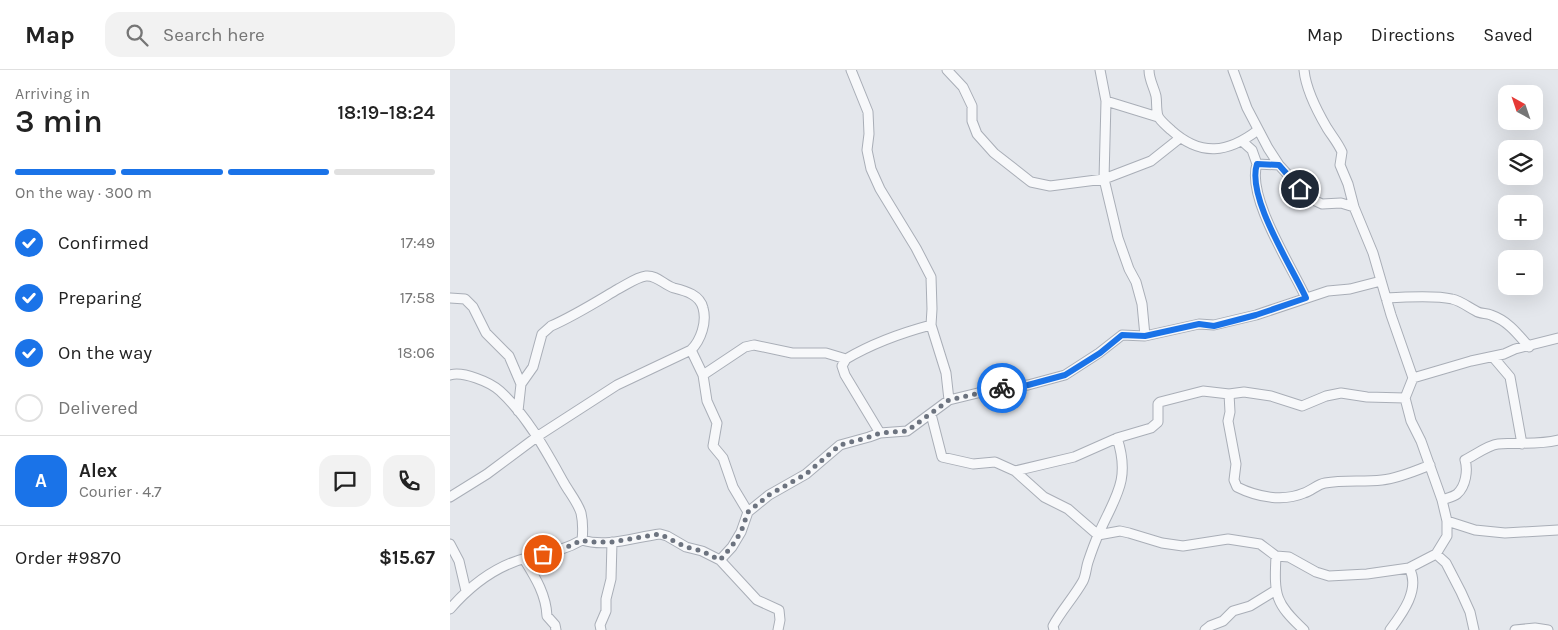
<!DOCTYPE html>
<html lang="en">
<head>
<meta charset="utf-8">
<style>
  body { margin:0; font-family:Karla,sans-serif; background:#f2f2f2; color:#222; height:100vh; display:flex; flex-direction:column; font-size:19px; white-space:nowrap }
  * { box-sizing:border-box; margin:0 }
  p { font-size:16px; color:#767676 }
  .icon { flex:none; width:28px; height:28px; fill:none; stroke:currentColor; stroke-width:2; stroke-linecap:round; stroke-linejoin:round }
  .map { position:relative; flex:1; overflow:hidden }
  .details { display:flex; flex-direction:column; background:#fff; width:450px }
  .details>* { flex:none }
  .needle { width:32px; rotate:320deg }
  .fabs { position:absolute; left:1048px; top:15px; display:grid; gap:10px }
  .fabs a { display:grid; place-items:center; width:45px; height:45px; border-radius:10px; background:#fff; box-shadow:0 5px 20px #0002; font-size:25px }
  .pin { position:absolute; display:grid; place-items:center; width:42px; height:42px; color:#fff; margin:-21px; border:2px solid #fff; border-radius:50%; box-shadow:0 1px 5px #0007 }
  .courier { position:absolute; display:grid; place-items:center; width:50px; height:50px; margin:-25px; border:4px solid #1a73e8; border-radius:50%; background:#fff; color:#222; box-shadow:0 1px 6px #0007 }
  .overview em { font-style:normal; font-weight:600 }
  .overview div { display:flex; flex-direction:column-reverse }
  .overview { display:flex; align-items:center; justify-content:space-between; height:85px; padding:0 15px }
  h1 { font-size:32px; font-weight:600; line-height:38px }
  .bar { display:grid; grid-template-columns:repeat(4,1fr); gap:8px 5px; align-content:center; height:60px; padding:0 15px }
  .bar i { height:6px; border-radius:4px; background:#e0e0e0 }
  .bar .current { background:#1a73e8 }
  .bar p { grid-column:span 4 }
  .line { display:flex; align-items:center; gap:12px; padding:0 15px; border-top:1px solid #e0e0e0 }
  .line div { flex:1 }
  .round { display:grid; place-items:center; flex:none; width:52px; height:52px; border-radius:15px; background:#f2f2f2 }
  ol { padding:0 15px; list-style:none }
  li { display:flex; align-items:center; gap:15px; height:55px }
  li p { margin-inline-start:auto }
  li .icon { padding:5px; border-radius:50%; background:#1a73e8; color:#fff; stroke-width:4 }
  li:last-child { color:#767676 }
  li i { width:28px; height:28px; border:2px solid #e0e0e0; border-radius:50% }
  header { display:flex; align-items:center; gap:30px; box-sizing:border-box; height:70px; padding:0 25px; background:#fff; border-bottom:1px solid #e0e0e0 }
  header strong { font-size:24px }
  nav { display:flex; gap:28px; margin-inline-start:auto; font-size:18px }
  .search { width:350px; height:45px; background:#f2f2f2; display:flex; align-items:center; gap:12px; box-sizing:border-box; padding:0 18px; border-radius:15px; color:#767676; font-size:19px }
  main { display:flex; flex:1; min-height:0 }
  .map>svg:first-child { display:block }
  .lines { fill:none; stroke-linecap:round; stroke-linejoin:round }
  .minor-casing { stroke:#a9aeb7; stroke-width:11 }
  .minor { stroke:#f7f8fa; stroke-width:9 }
  .done { stroke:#6c737f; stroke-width:5; stroke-dasharray:0 9 }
  .route { stroke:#1a73e8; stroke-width:6 }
</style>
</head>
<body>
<header>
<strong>Map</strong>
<div class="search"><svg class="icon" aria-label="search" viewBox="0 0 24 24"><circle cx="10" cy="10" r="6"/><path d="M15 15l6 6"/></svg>Search here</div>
<nav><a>Map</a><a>Directions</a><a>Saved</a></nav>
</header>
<main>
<section class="details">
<div class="overview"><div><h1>3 min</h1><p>Arriving in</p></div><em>18:19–18:24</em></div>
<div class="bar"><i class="current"></i><i class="current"></i><i class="current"></i><i></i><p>On the way · 300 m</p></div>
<ol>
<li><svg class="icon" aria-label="check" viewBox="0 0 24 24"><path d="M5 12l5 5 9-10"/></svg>Confirmed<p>17:49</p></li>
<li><svg class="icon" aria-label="check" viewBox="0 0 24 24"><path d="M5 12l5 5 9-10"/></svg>Preparing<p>17:58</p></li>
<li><svg class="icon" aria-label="check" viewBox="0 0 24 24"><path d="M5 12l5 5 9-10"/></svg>On the way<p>18:06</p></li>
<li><i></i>Delivered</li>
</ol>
<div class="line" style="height:90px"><b class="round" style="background:#1a73e8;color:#fff">A</b><div><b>Alex</b><p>Courier · 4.7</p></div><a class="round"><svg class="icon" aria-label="chat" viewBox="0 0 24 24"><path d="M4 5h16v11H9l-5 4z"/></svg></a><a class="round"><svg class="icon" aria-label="phone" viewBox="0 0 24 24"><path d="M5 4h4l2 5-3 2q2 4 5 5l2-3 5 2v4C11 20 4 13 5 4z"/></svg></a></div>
<div class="line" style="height:65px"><div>Order #9870</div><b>$15.67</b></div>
</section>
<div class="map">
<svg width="1108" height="560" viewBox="0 0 1108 560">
  <rect width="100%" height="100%" fill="#e4e7ec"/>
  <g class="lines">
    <defs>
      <path id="minor" d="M401,0L418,42L419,64L417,80L421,99L430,119L466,178L481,207L482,239L481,255L496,303L499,330
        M497,0L513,17L522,36V51L527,64L544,83L581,112L600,116L654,109L701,91L730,68
        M650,0L656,31L654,109L668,168L679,199L686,212L692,234L695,266
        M699,0C699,10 704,17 706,26C707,32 706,40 708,46C710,51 717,56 721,60C751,87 778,83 808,60
        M783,0L797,38L818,78L829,95L859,128L872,134L891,133L904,137
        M854,0C856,20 867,41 877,58C882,66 888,73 892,82L890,95L898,114L904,137L923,183L941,245L963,308
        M656,31L708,47
        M793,72L802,80L807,94C796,127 842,197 856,228
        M807,94L829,95
        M0,228L15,229L23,237L36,263L59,286L71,314L68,341
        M936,228C952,227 986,225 1002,229C1011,231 1018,237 1026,241C1030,244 1036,243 1041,245C1058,251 1067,263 1079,277
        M241,280L253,305L257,331L267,353L263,376L273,388L283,417L298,442
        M1043,287L1060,307L1072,374
        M396,289C423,273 451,263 481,255
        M0,305C13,301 40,312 50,321C78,347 96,381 114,413C119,422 128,433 131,443C133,452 133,461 132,470C113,481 97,483 76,488C46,496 20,516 0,539
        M253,305L295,277L304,275L342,283H376L396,289L392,296L395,305L430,363
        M779,324L780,342L778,351L786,394L784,410L787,417C807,427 833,432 854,423C861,421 868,414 875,413C894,410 913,412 932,410C949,408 965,401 980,395
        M481,344L492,387L523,394L545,392L565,401L594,427L618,439L648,465L670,461L679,463L712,473L733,476L778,469L810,474L826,486L839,487L866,502L879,506L917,504L959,498L986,484L997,466V451L992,430L971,371L961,351L955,328L963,308L1021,291L1054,284L1065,279L1108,268
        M565,401L624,387L667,368L701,358L708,352V334L710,332L753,321L779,324L794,322L821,326L852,336L876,326L891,323L917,327L955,328
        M0,427L37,404L88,366L167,315L241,280C251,270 257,252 253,238C250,225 236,221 224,218C214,215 207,205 196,206C187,207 176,215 168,219C146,232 124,246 101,256L92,264L83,297L71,314
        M992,430C997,428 1003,427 1007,424C1016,416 1018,400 1015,390C1025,385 1038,375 1048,374C1068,372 1088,375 1108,370
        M997,451L1025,460L1055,463L1108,460
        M132,470C157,478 185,467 210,464L217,466L236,477L252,481L270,490L307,530L329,540L330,550L328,560
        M0,474L9,491L16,521
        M986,484L996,493L1011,522L1020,542L1024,560
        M826,486C824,526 825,533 854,560
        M74,489C85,507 96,524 97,546L105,555L106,560
        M270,490L282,477L291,462L298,442L319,425L356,404L390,375L419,367L430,363L457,361L499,330L540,320L578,315L615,305L649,283L672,265L695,266L749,254L764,255L806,245L878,221L900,219L931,211
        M151,560L150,555L156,541V529L161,509L162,472
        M604,560L603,556C611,541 624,527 633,511C636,505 636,498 638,492C641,483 645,472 649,463C665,427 681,410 667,368
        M755,560L760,556L773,551L783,541L800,536L826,520
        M940,560C952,544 971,519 959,498
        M1065,560L1085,558L1098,560"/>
    </defs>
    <use href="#minor" class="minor-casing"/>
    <use href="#minor" class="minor"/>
  </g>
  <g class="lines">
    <path class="done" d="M93,484L111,480L132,470L139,472H162L210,464L236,477L252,481L270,490L282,476L291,462L298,442L319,425L356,404L390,375L419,367L430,363L457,361L499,330L552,318"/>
    <path class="route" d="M552,318L578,315L615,305L650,283L672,265L695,266L749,254L764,256L806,245L856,228C842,197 796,127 807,94L829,95L850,119"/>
  </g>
</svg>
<div class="fabs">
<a><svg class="needle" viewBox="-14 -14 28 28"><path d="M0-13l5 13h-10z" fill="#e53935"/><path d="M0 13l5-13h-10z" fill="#767676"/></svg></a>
<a><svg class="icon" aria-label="layers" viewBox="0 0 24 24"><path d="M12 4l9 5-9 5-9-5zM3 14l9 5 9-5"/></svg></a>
<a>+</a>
<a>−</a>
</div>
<div class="pin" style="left:93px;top:484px;background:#ea580c"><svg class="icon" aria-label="bag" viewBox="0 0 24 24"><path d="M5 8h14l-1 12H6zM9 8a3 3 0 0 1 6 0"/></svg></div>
<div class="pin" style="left:850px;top:119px;background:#1f2937"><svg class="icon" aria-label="home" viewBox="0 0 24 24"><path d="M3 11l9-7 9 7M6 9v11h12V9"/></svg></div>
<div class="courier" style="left:552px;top:318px"><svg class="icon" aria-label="bike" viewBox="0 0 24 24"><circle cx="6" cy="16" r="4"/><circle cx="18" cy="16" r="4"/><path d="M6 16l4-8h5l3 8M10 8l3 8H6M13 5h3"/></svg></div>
</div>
</main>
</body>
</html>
